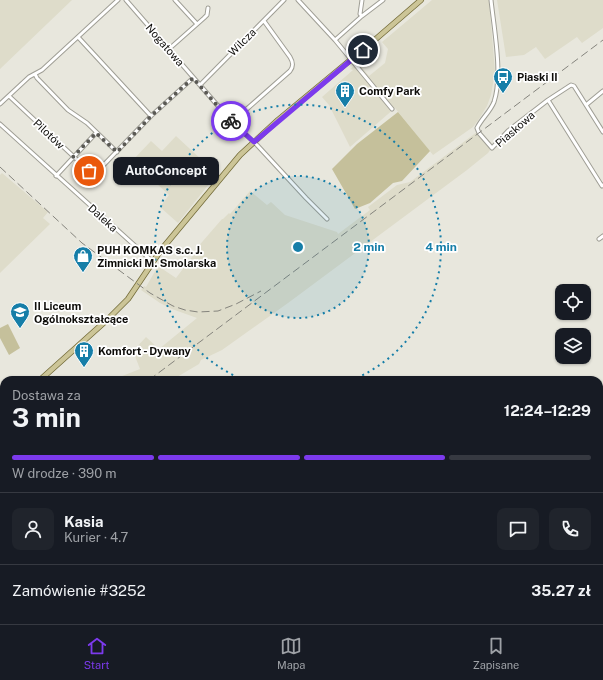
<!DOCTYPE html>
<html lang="pl">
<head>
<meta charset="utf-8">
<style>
  body { margin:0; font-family:"Public Sans",sans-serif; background:#20242c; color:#f1f3f6; height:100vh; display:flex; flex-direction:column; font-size:15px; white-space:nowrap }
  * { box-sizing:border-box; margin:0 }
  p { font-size:13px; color:#9ea1a6 }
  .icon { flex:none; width:22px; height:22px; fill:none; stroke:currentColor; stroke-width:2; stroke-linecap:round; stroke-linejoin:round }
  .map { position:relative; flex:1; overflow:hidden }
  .sheet { position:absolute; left:0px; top:376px; width:603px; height:248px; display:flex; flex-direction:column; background:#171b24; border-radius:12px 12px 0 0; box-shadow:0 1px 3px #0004 }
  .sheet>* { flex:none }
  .fabs { position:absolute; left:555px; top:284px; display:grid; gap:8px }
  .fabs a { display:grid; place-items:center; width:36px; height:36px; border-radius:8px; background:#171b24; box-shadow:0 1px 3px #0004; font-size:20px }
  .pin { position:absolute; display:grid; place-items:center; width:34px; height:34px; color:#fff; margin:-17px; border:2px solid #fff; border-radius:50%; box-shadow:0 1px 4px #0007 }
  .courier { position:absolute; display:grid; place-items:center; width:40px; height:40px; margin:-20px; border:3px solid #7c3aed; border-radius:50%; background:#fff; color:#222; box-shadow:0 1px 5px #0007 }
  .bubble { position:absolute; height:28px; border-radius:8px; background:#171b24; box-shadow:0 1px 3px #0004; font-size:13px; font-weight:700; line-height:28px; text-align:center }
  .summary em { font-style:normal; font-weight:700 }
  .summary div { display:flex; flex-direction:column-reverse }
  .summary { display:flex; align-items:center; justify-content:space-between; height:68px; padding:0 12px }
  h1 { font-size:26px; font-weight:700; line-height:30px }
  .bar { display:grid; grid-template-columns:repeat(4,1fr); gap:6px 4px; align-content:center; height:48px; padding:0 12px }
  .bar i { height:5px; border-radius:3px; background:#363941 }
  .bar .active { background:#7c3aed }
  .bar p { grid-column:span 4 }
  .line { display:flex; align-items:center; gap:10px; padding:0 12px; border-top:1px solid #363941 }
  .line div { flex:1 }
  .round { display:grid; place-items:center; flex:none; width:42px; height:42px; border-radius:8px; background:#20242c }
  .tab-bar { display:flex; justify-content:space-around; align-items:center; height:56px; border-top:1px solid #363941; background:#171b24; font-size:11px; color:#9ea1a6 }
  .tab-bar a { display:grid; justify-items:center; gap:2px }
  .tab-bar .active { color:#7c3aed }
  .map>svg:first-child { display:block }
  .built { fill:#dedcca }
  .green { fill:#c5c09b }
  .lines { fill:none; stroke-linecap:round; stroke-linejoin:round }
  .canal { stroke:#c8c086; stroke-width:3 }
  .minor-casing { stroke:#9f9e95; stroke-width:5 }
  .primary-casing { stroke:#736b39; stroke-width:6 }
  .minor { stroke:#fff; stroke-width:3 }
  .primary { stroke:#ccc597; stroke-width:4.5 }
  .rail { stroke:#85847d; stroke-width:1; stroke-dasharray:8 4; stroke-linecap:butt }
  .done { stroke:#5a5954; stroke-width:4; stroke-dasharray:0 7.2 }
  .route { stroke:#7c3aed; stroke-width:5 }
  .ring { fill:none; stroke:#167ea8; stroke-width:2; stroke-dasharray:2 4 }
  .labels { text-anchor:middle; stroke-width:3.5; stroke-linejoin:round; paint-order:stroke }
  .street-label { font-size:11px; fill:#0e0d0a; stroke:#fff }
  .poi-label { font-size:11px; font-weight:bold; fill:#0e0d0a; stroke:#fff; text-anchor:start }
  .centre { fill:#167ea8; stroke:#fff; stroke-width:2 }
  .ring-label { font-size:12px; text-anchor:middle; font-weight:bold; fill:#167ea8; stroke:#fff; stroke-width:3.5; stroke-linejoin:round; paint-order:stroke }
</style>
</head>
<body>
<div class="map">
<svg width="603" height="624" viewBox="0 0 603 624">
  <rect width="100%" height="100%" fill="#e8e7dd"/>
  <path class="built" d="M0,0H72L0,69Z
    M432,0H489L495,72L491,95L487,106L479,119L473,127L433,155L395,108L350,147L329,105L322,97L353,70L350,69L358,63L369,76L385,63L388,49L382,42Z
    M497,0H603V28L582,43L577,37L545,59L536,47L524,55L506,57Z
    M477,132L489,147L490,150L488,153L467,170L288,303L222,350L201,360L199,364L172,380H112L140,369L133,351L146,337L159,349L197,318L172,309L160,303L141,290L144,286L146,287L158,266L176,278L195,253L196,249L222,219H223L229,213L230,214L250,191L267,205L271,202L285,215L337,232L338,234L370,210L368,207L393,188L397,185L410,182Z
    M176,136L217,174L178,223L160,207L169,195L132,161L151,141L162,151Z
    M2,173L48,212L43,218L50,224L0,273V175Z
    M4,413V620H5L0,623V415Z
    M285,620H312L314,624H287Z"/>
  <path class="green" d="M398,112L430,151L402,181L393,183L370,203L355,209L332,169L357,144Z
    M8,324L20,348L9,355L0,338V328Z
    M122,620H219L221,622L219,623L220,624H123Z
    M225,620H270L272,624H228Z
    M314,620H421L424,624H316Z"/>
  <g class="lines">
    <path class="canal" d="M121,620V624"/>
    <defs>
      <path id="minor" d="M126,0L232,122L257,145L306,198L327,219
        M175,0L197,24
        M298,0L335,40L392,109
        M491,0C494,28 503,76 494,102C490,112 482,118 477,128L479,133L492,148L508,131L548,100L571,85L574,86L603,132
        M362,16L360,14L362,0
        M78,37L151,116
        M335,40L362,16L383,0
        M169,49L204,18L207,15L208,8
        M35,74L37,78L68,110L87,123L117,152
        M200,85L284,0
        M9,96L89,171
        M548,100L602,186L603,185
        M0,104L29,77L42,70L118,0
        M586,105L603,91
        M232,122L290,71C294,66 293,62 290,57L264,21
        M0,124L153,262
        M56,176L96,133
        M92,177L151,116L193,78
        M599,239L603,236
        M313,620L315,624
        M31,622L32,624"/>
      <path id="primary" d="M40,380L108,319L128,299L161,250L240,155L278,120L377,38L421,0
        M0,399L4,397"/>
    </defs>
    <use href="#minor" class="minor-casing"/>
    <use href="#primary" class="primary-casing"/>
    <use href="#minor" class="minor"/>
    <use href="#primary" class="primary"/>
    <path class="rail" d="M0,167L82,243L150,293L173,306L185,310L198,312L218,311L236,304L261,291
      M149,380L603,40
      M0,480L4,478
      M0,491L4,489
      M0,500H4
      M0,532L4,530
      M293,620L295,624
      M431,620L434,624"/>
  </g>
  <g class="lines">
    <path class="done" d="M89,171L73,157L96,133L117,152L151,116L193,78L231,121"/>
    <path class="route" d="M231,121L254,142L363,50"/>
  </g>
  <circle cx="298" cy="247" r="71" fill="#167ea8" fill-opacity=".12"/>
  <g class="ring">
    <circle cx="298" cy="247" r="71"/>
    <path d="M244 380A143 143 0 1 1 352 380"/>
  </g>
  <defs>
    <symbol id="bus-pin" viewBox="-11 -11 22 30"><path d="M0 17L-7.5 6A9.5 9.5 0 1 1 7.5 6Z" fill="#167ea8" stroke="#fff"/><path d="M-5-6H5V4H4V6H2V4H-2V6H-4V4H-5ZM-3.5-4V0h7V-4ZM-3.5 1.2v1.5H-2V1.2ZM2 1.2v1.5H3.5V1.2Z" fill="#fff"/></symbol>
    <symbol id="building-pin" viewBox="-11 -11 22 30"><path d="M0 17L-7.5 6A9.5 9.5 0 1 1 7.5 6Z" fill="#167ea8" stroke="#fff"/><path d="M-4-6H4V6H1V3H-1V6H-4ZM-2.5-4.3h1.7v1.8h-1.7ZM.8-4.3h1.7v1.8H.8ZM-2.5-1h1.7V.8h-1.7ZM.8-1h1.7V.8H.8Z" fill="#fff"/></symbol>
    <symbol id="shop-pin" viewBox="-11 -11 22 30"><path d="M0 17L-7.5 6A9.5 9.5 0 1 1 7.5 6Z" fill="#167ea8" stroke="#fff"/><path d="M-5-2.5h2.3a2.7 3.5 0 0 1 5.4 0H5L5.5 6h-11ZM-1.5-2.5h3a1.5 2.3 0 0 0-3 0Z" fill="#fff"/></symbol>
    <symbol id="school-pin" viewBox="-11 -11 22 30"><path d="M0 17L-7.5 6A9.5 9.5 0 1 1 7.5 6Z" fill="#167ea8" stroke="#fff"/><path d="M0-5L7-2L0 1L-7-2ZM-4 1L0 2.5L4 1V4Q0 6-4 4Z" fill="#fff"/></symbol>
  </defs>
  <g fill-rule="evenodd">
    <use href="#bus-pin" x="492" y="66" width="22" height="30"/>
    <use href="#building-pin" x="334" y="80" width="22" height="30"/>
    <use href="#shop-pin" x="72" y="245" width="22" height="30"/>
    <use href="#school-pin" x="9" y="301" width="22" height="30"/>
    <use href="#building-pin" x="73" y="340" width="22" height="30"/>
  </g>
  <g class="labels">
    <g class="street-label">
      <text transform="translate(242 42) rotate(-45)" y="4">Wilcza</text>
      <text transform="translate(165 45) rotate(49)" y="4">Nogatowa</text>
      <text transform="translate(515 129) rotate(-41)" y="4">Piaskowa</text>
      <text transform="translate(49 134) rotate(43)" y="4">Pilotów</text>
      <text transform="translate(103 218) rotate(42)" y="4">Daleka</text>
    </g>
    <g class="poi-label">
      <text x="517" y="81">Piaski II</text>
      <text x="359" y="95">Comfy Park</text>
      <text x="97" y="254">PUH KOMKAS s.c. J.<tspan x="97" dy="13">Zimnicki M. Smolarska</tspan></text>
      <text x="34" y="310">II Liceum<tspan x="34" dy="13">Ogólnokształcące</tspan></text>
      <text x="98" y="355">Komfort - Dywany</text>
    </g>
  </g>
  <circle cx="298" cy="247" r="6" class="centre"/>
  <g class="ring-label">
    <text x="369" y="251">2 min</text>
    <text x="441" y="251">4 min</text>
  </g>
</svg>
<div class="fabs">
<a><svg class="icon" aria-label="locate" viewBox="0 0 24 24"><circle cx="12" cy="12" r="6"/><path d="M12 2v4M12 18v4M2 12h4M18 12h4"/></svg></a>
<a><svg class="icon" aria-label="layers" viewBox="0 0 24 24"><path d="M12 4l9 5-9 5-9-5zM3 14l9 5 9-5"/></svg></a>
</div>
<div class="pin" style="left:89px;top:171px;background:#ea580c"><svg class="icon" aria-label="bag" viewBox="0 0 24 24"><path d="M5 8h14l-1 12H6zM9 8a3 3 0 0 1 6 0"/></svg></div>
<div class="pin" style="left:363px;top:50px;background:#1f2937"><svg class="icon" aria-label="home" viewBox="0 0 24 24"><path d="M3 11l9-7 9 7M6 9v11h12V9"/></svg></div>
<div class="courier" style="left:231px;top:121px"><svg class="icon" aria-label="bike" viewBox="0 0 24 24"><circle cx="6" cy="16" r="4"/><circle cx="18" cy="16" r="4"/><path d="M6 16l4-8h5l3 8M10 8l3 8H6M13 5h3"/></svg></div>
<div class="bubble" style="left:113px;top:157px;width:106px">AutoConcept</div>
<section class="sheet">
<div class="summary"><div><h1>3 min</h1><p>Dostawa za</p></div><em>12:24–12:29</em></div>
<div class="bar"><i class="active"></i><i class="active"></i><i class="active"></i><i></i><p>W drodze · 390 m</p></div>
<div class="line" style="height:72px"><a class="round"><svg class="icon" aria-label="person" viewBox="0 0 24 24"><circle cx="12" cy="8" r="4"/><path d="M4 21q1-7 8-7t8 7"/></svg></a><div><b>Kasia</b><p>Kurier · 4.7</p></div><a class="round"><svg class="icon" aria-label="chat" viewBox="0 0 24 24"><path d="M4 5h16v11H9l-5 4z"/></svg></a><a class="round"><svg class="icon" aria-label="phone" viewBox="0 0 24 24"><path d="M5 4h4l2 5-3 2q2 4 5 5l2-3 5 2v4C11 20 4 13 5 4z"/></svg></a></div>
<div class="line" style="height:52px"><div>Zamówienie #3252</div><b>35.27 zł</b></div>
</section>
</div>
<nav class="tab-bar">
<a class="active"><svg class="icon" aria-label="home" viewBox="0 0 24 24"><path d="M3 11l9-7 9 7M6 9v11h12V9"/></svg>Start</a>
<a><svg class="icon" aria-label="map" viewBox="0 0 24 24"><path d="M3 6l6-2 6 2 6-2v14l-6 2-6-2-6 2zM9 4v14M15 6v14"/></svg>Mapa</a>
<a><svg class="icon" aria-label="saved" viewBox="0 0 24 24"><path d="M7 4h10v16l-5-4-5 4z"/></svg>Zapisane</a>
</nav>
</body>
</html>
